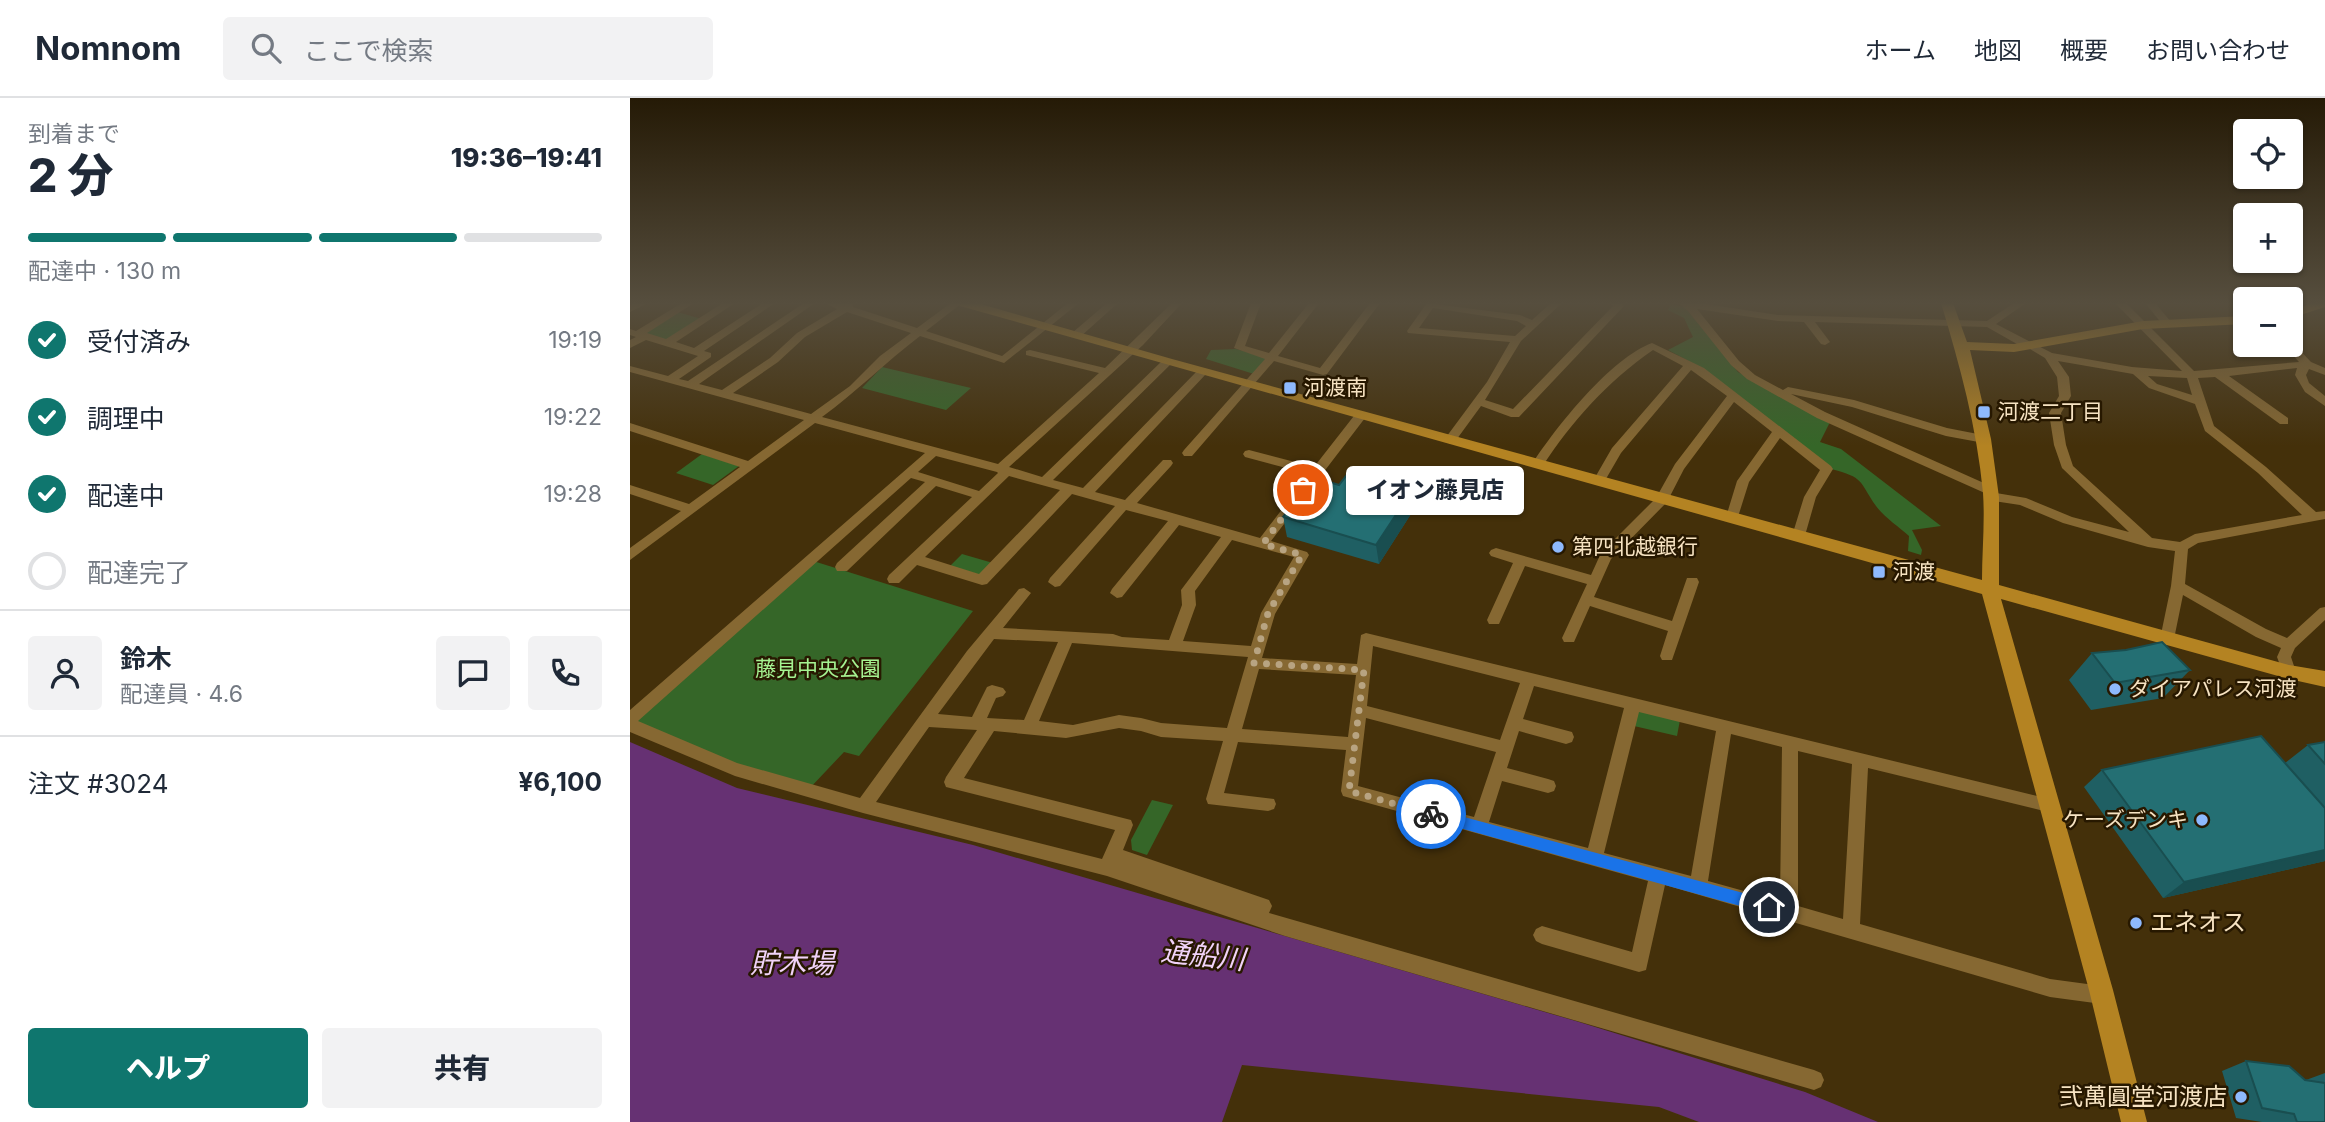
<!DOCTYPE html>
<html lang="ja">
<head>
<meta charset="utf-8">
<style>
  body { margin:0; font-family:Inter,"Noto Sans JP",sans-serif; background:#f2f2f3; color:#1f2937; height:100vh; display:flex; flex-direction:column; font-size:26px; white-space:nowrap }
  * { box-sizing:border-box; margin:0 }
  p { font-size:23px; color:#747a83 }
  .icon { flex:none; width:38px; height:38px; fill:none; stroke:currentColor; stroke-width:2; stroke-linecap:round; stroke-linejoin:round }
  .map { position:relative; flex:1; overflow:hidden }
  .panel { display:flex; flex-direction:column; background:#fff; width:630px }
  .panel>* { flex:none }
  .fabs { position:absolute; left:1603px; top:21px; display:grid; gap:14px }
  .fabs a { display:grid; place-items:center; width:70px; height:70px; border-radius:7px; background:#fff; box-shadow:0 2px 5px #0004; font-size:35px }
  .pin { position:absolute; display:grid; place-items:center; width:60px; height:60px; color:#fff; margin:-30px; border:4px solid #fff; border-radius:50%; box-shadow:0 2px 7px #0007 }
  .courier { position:absolute; display:grid; place-items:center; width:70px; height:70px; margin:-35px; border:5px solid #1a73e8; border-radius:50%; background:#fff; color:#222; box-shadow:0 2px 9px #0007 }
  .bubble { position:absolute; height:49px; border-radius:7px; background:#fff; box-shadow:0 2px 5px #0004; font-size:23px; font-weight:800; line-height:49px; text-align:center }
  .overview em { font-style:normal; font-weight:800 }
  .overview div { display:flex; flex-direction:column-reverse }
  .overview { display:flex; align-items:center; justify-content:space-between; height:119px; padding:0 28px }
  h1 { font-size:46px; font-weight:800; line-height:52px }
  .bar { display:grid; grid-template-columns:repeat(4,1fr); gap:10px 7px; align-content:center; height:84px; padding:0 28px }
  .bar i { height:9px; border-radius:5px; background:#e0e1e3 }
  .bar .on { background:#0f766e }
  .bar p { grid-column:span 4 }
  .line { display:flex; align-items:center; gap:18px; padding:0 28px; border-top:2px solid #e0e1e3 }
  .line div { flex:1 }
  .round { display:grid; place-items:center; flex:none; width:74px; height:74px; border-radius:7px; background:#f2f2f3 }
  ol { padding:0 28px; list-style:none }
  li { display:flex; align-items:center; gap:21px; height:77px }
  li p { margin-inline-start:auto }
  li .icon { padding:7px; border-radius:50%; background:#0f766e; color:#fff; stroke-width:4 }
  li:last-child { color:#747a83 }
  li i { width:38px; height:38px; border:4px solid #e0e1e3; border-radius:50% }
  .primary-button { display:flex; gap:14px; margin-top:auto; padding:14px 28px }
  .primary-button a { flex:1; height:80px; border-radius:7px; background:#0f766e; color:#fff; font-size:28px; font-weight:800; line-height:80px; text-align:center }
  .primary-button a+a { background:#f2f2f3; color:#1f2937 }
  header { display:flex; align-items:center; gap:42px; box-sizing:border-box; height:98px; padding:0 35px; background:#fff; border-bottom:2px solid #e0e1e3 }
  header strong { font-size:33px }
  nav { display:flex; gap:38px; margin-inline-start:auto; font-size:24px }
  .search { width:490px; height:63px; background:#f2f2f3; display:flex; align-items:center; gap:18px; box-sizing:border-box; padding:0 24px; border-radius:7px; color:#747a83; font-size:26px }
  main { display:flex; flex:1; min-height:0 }
  .map>svg:first-child { display:block }
  .green { fill:#356628 }
  .water { fill:#663173 }
  .lines { fill:none; stroke-linecap:round; stroke-linejoin:round }
  .street { fill:#866832; fill-rule:evenodd }
  .secondary { fill:#b48322; fill-rule:evenodd }
  .wall { fill:#1f5f63 }
  .shaded-wall { fill:#194e50 }
  .building { fill:#246f73; stroke:#194e50; stroke-width:2 }
  .route { fill:#1a73e8 }
  .done { stroke:#b8a482; stroke-width:7; stroke-dasharray:0 12.6 }
  .poi-dot { fill:#8eb9fd; stroke:#271800; stroke-width:2.5 }
  .labels { text-anchor:middle; stroke-width:5; stroke-linejoin:round; paint-order:stroke }
  .poi-label { font-size:21px; fill:#f7e3c2; stroke:#271800; text-anchor:start }
  .park-label { font-size:21px; fill:#a5f391; stroke:#271800 }
  .near-poi-label { font-size:24px; fill:#f7e3c2; stroke:#271800; text-anchor:start }
  .near-water-label { font-size:28px; font-style:italic; fill:#f1d3f9; stroke:#271800 }
</style>
</head>
<body>
<header>
<strong>Nomnom</strong>
<div class="search"><svg class="icon" aria-label="search" viewBox="0 0 24 24"><circle cx="10" cy="10" r="6"/><path d="M15 15l6 6"/></svg>ここで検索</div>
<nav><a>ホーム</a><a>地図</a><a>概要</a><a>お問い合わせ</a></nav>
</header>
<main>
<section class="panel">
<div class="overview"><div><h1>2 分</h1><p>到着まで</p></div><em>19:36–19:41</em></div>
<div class="bar"><i class="on"></i><i class="on"></i><i class="on"></i><i></i><p>配達中 · 130 m</p></div>
<ol>
<li><svg class="icon" aria-label="check" viewBox="0 0 24 24"><path d="M5 12l5 5 9-10"/></svg>受付済み<p>19:19</p></li>
<li><svg class="icon" aria-label="check" viewBox="0 0 24 24"><path d="M5 12l5 5 9-10"/></svg>調理中<p>19:22</p></li>
<li><svg class="icon" aria-label="check" viewBox="0 0 24 24"><path d="M5 12l5 5 9-10"/></svg>配達中<p>19:28</p></li>
<li><i></i>配達完了</li>
</ol>
<div class="line" style="height:126px"><a class="round"><svg class="icon" aria-label="person" viewBox="0 0 24 24"><circle cx="12" cy="8" r="4"/><path d="M4 21q1-7 8-7t8 7"/></svg></a><div><b>鈴木</b><p>配達員 · 4.6</p></div><a class="round"><svg class="icon" aria-label="chat" viewBox="0 0 24 24"><path d="M4 5h16v11H9l-5 4z"/></svg></a><a class="round"><svg class="icon" aria-label="phone" viewBox="0 0 24 24"><path d="M5 4h4l2 5-3 2q2 4 5 5l2-3 5 2v4C11 20 4 13 5 4z"/></svg></a></div>
<div class="line" style="height:91px"><div>注文 #3024</div><b>¥6,100</b></div>
<div class="primary-button"><a>ヘルプ</a><a>共有</a></div>
</section>
<div class="map">
<svg width="1695" height="1024" viewBox="0 0 1695 1024">
  <rect width="100%" height="100%" fill="#44300a"/>
  <path class="green" d="M1036,205L1055,209L1108,274L1200,324L1190,344L1211,351L1311,428L1282,432L1292,452L1291,457L1278,453L1279,438C1269,429 1254,419 1246,408C1228,382 1235,380 1201,371L1072,270L1038,252L1063,239L1054,220L1038,212L1040,207Z
    M47,214L72,221L36,243L11,236Z
    M606,251L639,260L624,276L576,261L581,252Z
    M252,269L341,290L316,312L232,290Z
    M72,356L109,368L83,387L46,375Z
    M332,456L363,465L351,477L320,468Z
    M180,462L343,513L229,658L214,654L179,691L92,666L0,621Z
    M1008,612L1050,622L1047,638L1004,628Z
    M522,702L543,707L517,757L502,752L501,742Z"/>
  <path class="water" d="M0,644L107,690L343,747L949,924L1175,994L1248,1024H1069L1029,1009L612,967L592,1024H0Z"/>
  <g class="lines">
    <path class="street" d="M5,205H18L0,214V207Z
      M52,205H64L17,235L36,241L93,205H105L46,244L64,250L133,205H145L74,253L81,255V259L49,281L58,283L174,205H185L69,286L92,292L140,260L167,235L207,211L195,205L223,206V209L287,230L321,205H332L296,233L372,258L438,205H449L374,265L290,238C256,264 226,294 192,319L368,366L469,275L396,257V253L400,252L475,270L542,205H552L513,247L379,369L412,379L533,262H541V266L423,382L453,390L568,272H576V276L465,394L495,402L533,362H541L543,365L541,368L507,405L630,440L679,376L615,359L613,356L615,353L619,352L684,369L727,314H735V320L641,443L677,454L679,457L645,516L632,560L727,566L731,537L736,535L1424,702L1426,707L1424,712L1418,714L1238,670L1230,826L1420,881L1472,888L1479,890L1481,897L1479,904L1472,906L1420,899L1035,787L1016,872L1009,874L912,846L906,843L903,837L906,831L912,828L1002,854L1018,783L713,698L711,693L716,652L608,644L594,695L644,701L646,706L644,711L638,713L578,706L576,701L593,643L531,639L511,633L489,630L436,640L364,633L334,680L501,722L503,727L493,752L639,802L642,808L639,815L1184,972L1191,975L1194,982L1191,989L1184,992L655,838L477,778L233,715L105,678L0,634V612L295,355L185,325L0,462V450L51,413L0,396V387L59,406L110,369L0,333V325L118,363L174,322L0,274V268L38,278L68,258L16,242L0,250V242L6,239L0,237V231L6,233ZM217,214L281,235L250,258L220,288L181,316L103,295L148,264L175,239ZM306,358L367,374L368,375L349,393L288,374ZM379,378L430,392L349,476L295,459ZM281,380L295,384L207,465L205,469L207,473H217L306,388L342,399L259,477L257,481L259,485H269L287,467L352,487L357,486L442,396L485,408L420,480L418,484L425,489L430,488L496,412L538,423L482,491L480,495L487,500L492,499L549,427L591,439L551,492L552,507L539,542L492,539L483,536L373,530L401,495L394,490L389,491L337,553L230,700L107,665L8,623ZM602,442L664,459L631,515L621,548L553,543L566,507L565,493ZM364,541L428,544L394,622L357,620L366,600L373,598L376,594L373,590L362,587L357,589L342,619L308,616ZM442,545L618,559L597,630L531,625L511,620L489,617L443,627L409,623ZM743,548L890,585L870,642L737,608ZM629,571L726,577L718,639L612,631ZM904,588L994,610L958,750L859,724L872,683L918,695L924,693L926,688L924,683L918,681L877,670L889,633L936,646L942,644L944,639L942,634L893,621ZM1009,614L1086,633L1061,778L974,755ZM736,620L866,654L844,719L728,688ZM299,629L347,632L316,679L314,684L316,689L485,732L472,761L246,704ZM1101,636L1152,649L1150,803L1078,783ZM1168,653L1222,666L1213,821L1168,808Z
      M477,205H488L450,239H442V235Z
      M621,205H631L615,248L639,255L679,205H689L648,258L690,270L740,205H750L697,276L693,277L644,263L562,358H554L552,355L554,352L635,261L604,250Z
      M797,205L890,217L902,222L921,205H932L891,243L855,302L883,311L983,208L980,205H991L994,208L889,319H881L851,308L824,345L820,346L814,342L857,284L880,244L778,235L777,233ZM803,210L887,223L896,228L885,238L789,230Z
      M1049,205H1069L1148,217L1357,223L1384,205H1396L1366,226L1422,255L1502,269L1552,273L1485,205H1496L1564,273L1669,264L1654,247L1663,245L1681,264L1695,270V277L1679,271L1676,277L1679,285L1695,298V308L1675,294L1665,277L1667,270L1599,278L1658,320V326H1650L1585,279L1568,280L1584,328L1636,369L1686,414L1695,413V421L1568,445L1558,451L1555,486L1636,531L1657,540L1690,510L1695,509V522L1665,550L1661,559L1666,574L1664,578H1654L1647,559L1651,550L1626,539L1553,497L1544,541L1542,545H1532L1530,541L1541,488L1545,453L1518,449L1433,425L1390,407L1357,402L1355,399L1357,396L1187,320L1117,281L1101,267L1058,213ZM1067,211L1148,223L1174,224L1191,246L1195,247L1200,244L1185,224L1357,229L1394,250L1400,251L1415,260L1427,279L1429,298L1419,315L1424,347L1432,370L1499,434L1442,419L1396,400L1366,395L1365,390L1195,314L1161,296L1222,309L1316,338L1354,345L1360,341L1358,338L1317,330L1224,302L1158,289L1153,292L1125,277L1109,263ZM1428,263L1503,276L1519,290L1565,306L1575,333L1628,375L1672,417L1565,436L1550,444L1522,440L1443,368L1436,347L1431,315L1441,298L1439,279ZM1518,278L1557,280L1562,297L1527,286Z
      M1515,205H1525L1542,225L1541,227H1533Z
      M1022,245L1074,270L1201,368L1203,371L1186,399L1174,441H1164L1162,438L1174,399L1190,372L1150,340L1119,384L1107,422H1097L1096,419L1107,383L1142,334L1104,304L1054,371L1037,404L981,461L964,499L1042,523L1057,480H1067L1069,484L1042,562H1032L1030,558L1038,533L960,508L944,544H934L932,540L957,486L895,468L869,526H859L857,522L883,465L861,458L859,455L861,452L866,450L961,477L971,455L1026,400L1045,366L1097,298L1061,272L991,355L973,386H965L963,383L982,350L1053,268L1023,252C977,284 942,323 912,369H904L902,366C926,329 981,260 1022,245Z"/>
    <path class="secondary" d="M328,205H347L542,261L1352,482C1352,454 1355,424 1353,395C1347,330 1330,268 1311,205H1323L1337,244L1384,246L1513,223L1615,218V226L1513,231L1384,254L1340,252L1361,341L1369,399V487L1659,567L1695,573V589L1659,581L1371,501L1483,892L1517,1024H1491L1459,892L1352,496L330,208Z
      M1683,205H1695V209L1661,220V212Z"/>
  </g>
  <path class="wall" d="M668,387H709L788,405L749,466L657,439L653,419L670,398Z
    M1462,555L1560,572L1533,600L1461,612L1439,582Z
    M1695,644V763L1533,800L1454,689L1472,672L1655,665L1678,647Z
    M1616,963L1676,982L1695,975V1024H1632L1606,1020L1592,973Z"/>
  <path class="shaded-wall" d="M787,385L788,405L749,466L746,447Z
    M1695,752V763L1533,800L1554,784Z"/>
  <path class="building" d="M722,370L787,385L746,447L653,419L676,390L668,387L676,377L709,387Z
    M1532,544L1560,572L1485,585L1462,555L1496,552Z
    M1631,638L1695,710V752L1554,784L1472,672Z
    M1695,644V666L1678,647Z
    M1616,963L1659,968L1675,982L1695,985V1024H1667L1664,1016L1632,1010Z"/>
  <linearGradient id="sky" x2="0" y2="1"><stop stop-color="#251a06"/><stop offset="0.59" stop-color="#564e3e"/><stop offset="1" stop-color="#564e3e" stop-opacity="0"/></linearGradient>
  <rect width="1695" height="348" fill="url(#sky)"/>
  <path class="route" d="M801,710L1139,802L1146,809L1139,816L801,722L794,716Z"/>
  <g class="lines">
    <path class="done" d="M673,392L633,446L672,457L638,515L624,565L734,572L719,693L801,716"/>
  </g>
  <g class="poi-dot">
    <rect x="653" y="283" width="14" height="14" rx="3.5"/>
    <rect x="1347" y="307" width="14" height="14" rx="3.5"/>
    <circle cx="928" cy="449" r="7"/>
    <rect x="1242" y="467" width="14" height="14" rx="3.5"/>
    <circle cx="1485" cy="591" r="7"/>
    <circle cx="1572" cy="722" r="7"/>
    <circle cx="1506" cy="825" r="7"/>
    <circle cx="1611" cy="999" r="7"/>
  </g>
  <g class="labels">
    <g class="poi-label">
      <text x="674" y="297">河渡南</text>
      <text x="1368" y="321">河渡二丁目</text>
      <text x="942" y="456">第四北越銀行</text>
      <text x="1263" y="481">河渡</text>
      <text x="1499" y="598">ダイアパレス河渡</text>
      <text x="1558" y="729" text-anchor="end">ケーズデンキ</text>
    </g>
    <g class="park-label">
      <text x="188" y="578">藤見中央公園</text>
    </g>
    <g class="near-poi-label">
      <text x="1520" y="833">エネオス</text>
      <text x="1597" y="1007" text-anchor="end">弐萬圓堂河渡店</text>
    </g>
    <g class="near-water-label">
      <text transform="translate(573 857) rotate(6)" y="10">通船川</text>
      <text x="162" y="875">貯木場</text>
    </g>
  </g>
</svg>
<div class="fabs">
<a><svg class="icon" aria-label="locate" viewBox="0 0 24 24"><circle cx="12" cy="12" r="6"/><path d="M12 2v4M12 18v4M2 12h4M18 12h4"/></svg></a>
<a>+</a>
<a>−</a>
</div>
<div class="pin" style="left:673px;top:392px;background:#ea580c"><svg class="icon" aria-label="bag" viewBox="0 0 24 24"><path d="M5 8h14l-1 12H6zM9 8a3 3 0 0 1 6 0"/></svg></div>
<div class="pin" style="left:1139px;top:809px;background:#1f2937"><svg class="icon" aria-label="home" viewBox="0 0 24 24"><path d="M3 11l9-7 9 7M6 9v11h12V9"/></svg></div>
<div class="courier" style="left:801px;top:716px"><svg class="icon" aria-label="bike" viewBox="0 0 24 24"><circle cx="6" cy="16" r="4"/><circle cx="18" cy="16" r="4"/><path d="M6 16l4-8h5l3 8M10 8l3 8H6M13 5h3"/></svg></div>
<div class="bubble" style="left:716px;top:368px;width:178px">イオン藤見店</div>
</div>
</main>
</body>
</html>
